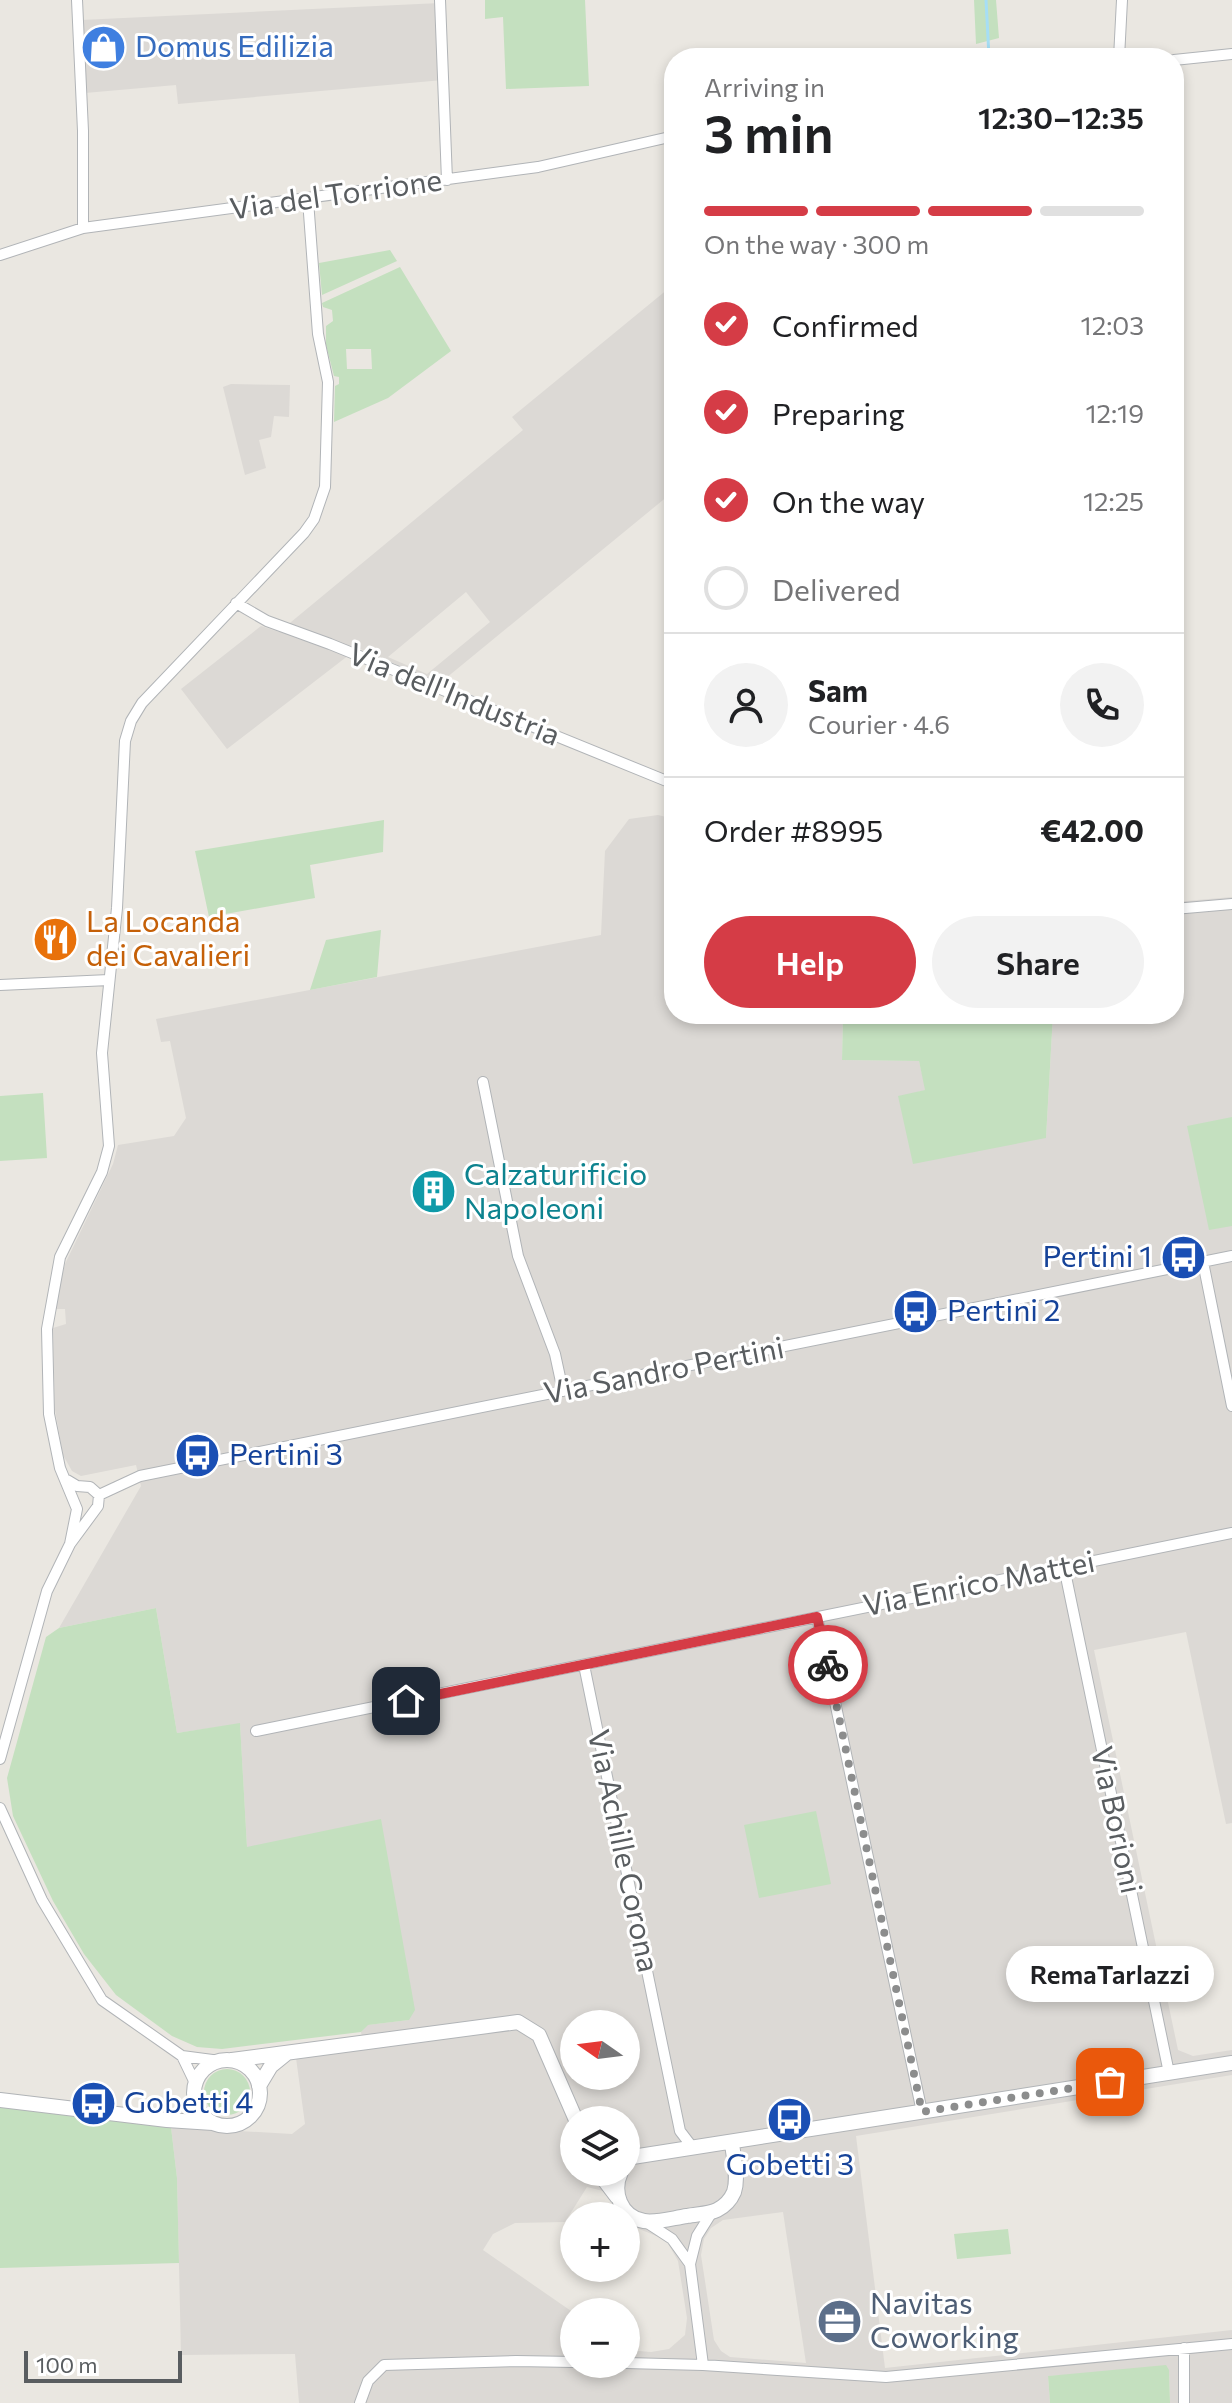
<!DOCTYPE html>
<html lang="en">
<head>
<meta charset="utf-8">
<style>
  body { margin:0; font-family:Commissioner,sans-serif; background:#f2f2f2; color:#202124; height:100vh; display:flex; flex-direction:column; font-size:30px; white-space:nowrap }
  * { box-sizing:border-box; margin:0 }
  p { font-size:26px; color:#757577 }
  .icon { flex:none; width:44px; height:44px; fill:none; stroke:currentColor; stroke-width:2; stroke-linecap:round; stroke-linejoin:round }
  .map { position:relative; flex:1; overflow:hidden }
  .drawer { position:absolute; left:664px; top:48px; width:520px; height:976px; display:flex; flex-direction:column; background:#fff; border-radius:32px; box-shadow:0 4px 12px #0003 }
  .drawer>* { flex:none }
  .needle { width:52px; rotate:284deg }
  .fabs { position:absolute; left:560px; top:2010px; display:grid; gap:16px }
  .fabs a { display:grid; place-items:center; width:80px; height:80px; border-radius:50%; background:#fff; box-shadow:0 4px 12px #0003; font-size:40px }
  .scale { position:absolute; left:24px; bottom:20px; width:158px; box-sizing:border-box; padding-left:8px; border:4px solid #595d60; border-top:0; font-size:22px; line-height:28px; white-space:nowrap; color:#595d60; -webkit-text-stroke:6px #fff; paint-order:stroke }
  .pin { position:absolute; display:grid; place-items:center; width:68px; height:68px; color:#fff; margin:-34px; border-radius:16px; box-shadow:0 4px 12px #0006 }
  .courier { position:absolute; display:grid; place-items:center; width:80px; height:80px; margin:-40px; border:6px solid #d53c46; border-radius:50%; background:#fff; color:#222; box-shadow:0 2px 10px #0007 }
  .bubble { position:absolute; height:56px; border-radius:28px; background:#fff; box-shadow:0 4px 12px #0003; font-size:26px; font-weight:600; line-height:56px; text-align:center }
  .overview em { font-style:normal; font-weight:600 }
  .overview div { display:flex; flex-direction:column-reverse }
  .overview { display:flex; align-items:center; justify-content:space-between; height:136px; padding:0 40px }
  h1 { font-size:52px; font-weight:600; line-height:60px }
  .bar { display:grid; grid-template-columns:repeat(4,1fr); gap:12px 8px; align-content:center; height:96px; padding:0 40px }
  .bar i { height:10px; border-radius:6px; background:#e0e0e0 }
  .bar .current { background:#d53c46 }
  .bar p { grid-column:span 4 }
  .line { display:flex; align-items:center; gap:20px; padding:0 40px; border-top:2px solid #e0e0e0 }
  .line div { flex:1 }
  .round { display:grid; place-items:center; flex:none; width:84px; height:84px; border-radius:42px; background:#f2f2f2 }
  ol { padding:0 40px; list-style:none }
  li { display:flex; align-items:center; gap:24px; height:88px }
  li p { margin-inline-start:auto }
  li .icon { padding:8px; border-radius:50%; background:#d53c46; color:#fff; stroke-width:4 }
  li:last-child { color:#757577 }
  li i { width:44px; height:44px; border:4px solid #e0e0e0; border-radius:50% }
  .action { display:flex; gap:16px; margin-top:auto; padding:16px 40px }
  .action a { flex:1; height:92px; border-radius:48px; background:#d53c46; color:#fff; font-size:32px; font-weight:600; line-height:92px; text-align:center }
  .action a+a { background:#f2f2f2; color:#202124 }
  .map>svg:first-child { display:block }
  .industrial { fill:#dcd9d5; fill-rule:evenodd }
  .green { fill:#c4e0bf; fill-rule:evenodd }
  .lines { fill:none; stroke-linecap:round; stroke-linejoin:round }
  .stream { stroke:#a6def5; stroke-width:3 }
  .minor-casing { stroke:#b1b4b7; stroke-width:12 }
  .tertiary-casing { stroke:#b1b4b7; stroke-width:16 }
  .minor { stroke:#fff; stroke-width:10 }
  .tertiary { stroke:#fff; stroke-width:14 }
  .done { stroke:#8c8d8d; stroke-width:8; stroke-dasharray:0 14.4 }
  .route { stroke:#d53c46; stroke-width:10 }
  .labels { text-anchor:middle; stroke-width:6; stroke-linejoin:round; paint-order:stroke }
  .shop-label { font-size:30px; fill:#366cbe; stroke:#fff; text-anchor:start }
  .street-label { font-size:30px; fill:#595d60; stroke:#fff }
  .food-label { font-size:30px; fill:#c56008; stroke:#fff; text-anchor:start }
  .culture-label { font-size:30px; fill:#0d838f; stroke:#fff; text-anchor:start }
  .transit-label { font-size:30px; fill:#164399; stroke:#fff; text-anchor:start }
  .service-label { font-size:30px; fill:#4e5e75; stroke:#fff; text-anchor:start }
</style>
</head>
<body>
<div class="map">
<svg width="1232" height="2403" viewBox="0 0 1232 2403">
  <rect width="100%" height="100%" fill="#eae7e1"/>
  <path class="industrial" d="M440,3L443,80L178,104L176,85L85,93L81,20Z
    M674,284V491L440,683L358,648L227,749L181,689L261,626L279,632L523,430L512,417ZM466,592L490,622L427,674L388,657Z
    M231,384L290,385L289,417L274,416L271,437L259,440L266,468L245,475L223,387Z
    M658,815L674,819V1014H843L842,1060L919,1061L926,1090L899,1097L1046,1138L1053,1014H1174V902L1232,897V1823L1226,1824L1186,1632L1094,1650L1178,2050L1193,2056L1232,2050V2075L856,2136L885,2368L1232,2330V2403H1170L1169,2370L1048,2376L1050,2403H299L295,2354L181,2355L177,2178L171,2127L292,2134L305,2124L296,2058L364,2048L361,2032L367,2025L409,2020L247,1847L240,1724L177,1733L156,1608L59,1628L141,1486L136,1465L81,1476L72,1471L63,1455L55,1410L53,1328L66,1324L65,1309H54L65,1264L113,1164L118,1145L174,1136L186,1118L170,1041L161,1042L156,1019L601,935L605,851L629,819ZM574,2024H626V2076H574ZM574,2120H626V2172H574ZM587,2187L603,2191L622,2216H626L627,2224L666,2240L678,2261L687,2318L685,2335L669,2349L651,2352L626,2350V2364H574V2313L483,2250L493,2234L515,2223L565,2222ZM783,2212L806,2363L730,2357L721,2351L714,2340L701,2255L704,2239L711,2228L723,2220Z"/>
  <path class="green" d="M485,0H585L589,86L506,89L503,17L485,19Z
    M974,0H996L999,38L976,44Z
    M390,250L397,261L322,295L319,263Z
    M400,267L451,351L388,398L334,422L335,386L339,384V377L334,376L326,345V326L333,321L332,310L323,307L322,303ZM346,349H371L372,369H347Z
    M384,820L383,852L310,865L315,898L209,917L195,851Z
    M381,930L377,977L310,990L326,940Z
    M843,1014H1053L1046,1138L913,1164L898,1096L925,1090L919,1061L842,1060Z
    M43,1093L47,1158L0,1161V1096Z
    M1232,1117V1226L1209,1230L1187,1126Z
    M156,1608L177,1733L240,1723L247,1847L381,1819L415,2010L409,2020L368,2025L361,2032L222,2049L197,2047L172,2036L116,1995L84,1954L53,1901L13,1816L7,1778L46,1637L59,1628Z
    M816,1811L831,1884L759,1898L744,1825Z
    M204 2092a23 23 0 1 1 46 0a23 23 0 1 1-46 0Z
    M0,2106L171,2127L177,2178L179,2263L0,2268Z
    M1008,2229L1011,2254L957,2259L954,2234Z
    M1166,2365L1169,2370L1170,2403H1050L1048,2376Z"/>
  <g class="lines">
    <path class="stream" d="M986,0L989,57"/>
    <defs>
      <path id="minor" d="M77,0L83,131V228
        M440,0L447,180
        M1119,58L1122,0
        M1174,60L1232,54
        M0,255L83,228L538,167L674,136
        M236,603L267,621L330,644L674,784
        M1174,909L1232,904
        M0,985L109,980
        M483,1082L518,1256L555,1354L563,1391
        M1203,1262L1232,1406
        M67,1480L77,1486L90,1487L99,1495
        M99,1495L140,1476L1232,1256
        M70,1544L77,1509L60,1468L49,1414L47,1329L60,1257L102,1172L109,1146L102,1053L117,908L125,741L131,721L142,703L304,533L314,519L325,487L328,382L318,334L308,200
        M1064,1567L1169,2073
        M817,1617L922,2112
        M584,1665L680,2131L693,2148
        M256,1731L1232,1533
        M0,1759L47,1591L70,1544L98,1506L99,1495
        M0,1808L42,1900L102,2000L182,2056L220,2061
        M182,2056L195,2083
        M646,2222L672,2239L690,2264
        M1184,2348V2403
        M626,2363L703,2365L886,2377L1232,2344
        M703,2365L690,2264L697,2236L712,2212
        M360,2403L368,2381L384,2365L516,2361L574,2362"/>
      <path id="tertiary" d="M232,2060L518,2022L539,2035L576,2120
        M194 2093a33 33 0 1 1 66 0a33 33 0 1 1-66 0Z
        M259,2086L271,2066L287,2053
        M0,2100L167,2120L213,2123
        M626,2158L1232,2063
        M598,2172L617,2197
        M621,2172C612,2191 620,2217 644,2221C657,2223 673,2218 687,2216C697,2214 709,2214 717,2210C725,2206 731,2199 734,2192C739,2177 733,2157 732,2142"/>
    </defs>
    <use href="#minor" class="minor-casing"/>
    <use href="#tertiary" class="tertiary-casing"/>
    <use href="#minor" class="minor"/>
    <use href="#tertiary" class="tertiary"/>
  </g>
  <g class="lines">
    <path class="done" d="M828,1665L922,2112L1110,2082"/>
    <path class="route" d="M406,1701L817,1617L828,1665"/>
  </g>
  <defs>
    <symbol id="shop-disc" viewBox="-11 -11 22 22"><circle r="9.5" fill="#3f7fe0" stroke="#fff"/><path d="M-5-2.5h2.3a2.7 3.5 0 0 1 5.4 0H5L5.5 6h-11ZM-1.5-2.5h3a1.5 2.3 0 0 0-3 0Z" fill="#fff"/></symbol>
    <symbol id="restaurant-disc" viewBox="-11 -11 22 22"><circle r="9.5" fill="#e8710a" stroke="#fff"/><path d="M-5-6h1v4h1v-4h1v4h1v-4h1v5L-1.5 .5V6h-2V.5L-5-1ZM5-6V6H3V1.5H1.5Q1.5-4 5-6Z" fill="#fff"/></symbol>
    <symbol id="building-disc" viewBox="-11 -11 22 22"><circle r="9.5" fill="#0f9aa8" stroke="#fff"/><path d="M-4-6H4V6H1V3H-1V6H-4ZM-2.5-4.3h1.7v1.8h-1.7ZM.8-4.3h1.7v1.8H.8ZM-2.5-1h1.7V.8h-1.7ZM.8-1h1.7V.8H.8Z" fill="#fff"/></symbol>
    <symbol id="bus-disc" viewBox="-11 -11 22 22"><circle r="9.5" fill="#1a4fb4" stroke="#fff"/><path d="M-5-6H5V4H4V6H2V4H-2V6H-4V4H-5ZM-3.5-4V0h7V-4ZM-3.5 1.2v1.5H-2V1.2ZM2 1.2v1.5H3.5V1.2Z" fill="#fff"/></symbol>
    <symbol id="office-disc" viewBox="-11 -11 22 22"><circle r="9.5" fill="#5c6f8a" stroke="#fff"/><path d="M-6-3h4V-5.5h4V-3h4V5H-6ZM-1-4.5V-3h2v-1.5ZM-6 0V1H6V0Z" fill="#fff"/></symbol>
  </defs>
  <g fill-rule="evenodd">
    <use href="#shop-disc" x="78" y="22" width="51" height="51"/>
    <use href="#restaurant-disc" x="30" y="914" width="51" height="51"/>
    <use href="#building-disc" x="408" y="1166" width="51" height="51"/>
    <use href="#bus-disc" x="1158" y="1232" width="51" height="51"/>
    <use href="#bus-disc" x="890" y="1286" width="51" height="51"/>
    <use href="#bus-disc" x="172" y="1430" width="51" height="51"/>
    <use href="#bus-disc" x="68" y="2078" width="51" height="51"/>
    <use href="#bus-disc" x="764" y="2094" width="51" height="51"/>
    <use href="#office-disc" x="814" y="2296" width="51" height="51"/>
  </g>
  <g class="labels">
    <g class="shop-label">
      <text x="135" y="57">Domus Edilizia</text>
    </g>
    <g class="street-label">
      <text transform="translate(336 195) rotate(-8)" y="10">Via del Torrione</text>
      <text transform="translate(454 695) rotate(22)" y="10">Via dell'Industria</text>
      <text transform="translate(664 1371) rotate(-11)" y="10">Via Sandro Pertini</text>
      <text transform="translate(979 1584) rotate(-11)" y="10">Via Enrico Mattei</text>
      <text transform="translate(1116 1820) rotate(78)" y="10">Via Borioni</text>
      <text transform="translate(623 1851) rotate(78)" y="10">Via Achille Corona</text>
    </g>
    <g class="food-label">
      <text x="86" y="932">La Locanda<tspan x="86" dy="34">dei Cavalieri</tspan></text>
    </g>
    <g class="culture-label">
      <text x="464" y="1185">Calzaturificio<tspan x="464" dy="34">Napoleoni</tspan></text>
    </g>
    <g class="transit-label">
      <text x="1152" y="1267" text-anchor="end">Pertini 1</text>
      <text x="947" y="1321">Pertini 2</text>
      <text x="229" y="1465">Pertini 3</text>
      <text x="124" y="2113">Gobetti 4</text>
      <text x="790" y="2175" text-anchor="middle">Gobetti 3</text>
    </g>
    <g class="service-label">
      <text x="870" y="2314">Navitas<tspan x="870" dy="34">Coworking</tspan></text>
    </g>
  </g>
</svg>
<div class="fabs">
<a><svg class="needle" viewBox="-14 -14 28 28"><path d="M0-13l5 13h-10z" fill="#e53935"/><path d="M0 13l5-13h-10z" fill="#757577"/></svg></a>
<a><svg class="icon" aria-label="layers" viewBox="0 0 24 24"><path d="M12 4l9 5-9 5-9-5zM3 14l9 5 9-5"/></svg></a>
<a>+</a>
<a>−</a>
</div>
<div class="scale">100 m</div>
<div class="pin" style="left:1110px;top:2082px;background:#ea580c"><svg class="icon" aria-label="bag" viewBox="0 0 24 24"><path d="M5 8h14l-1 12H6zM9 8a3 3 0 0 1 6 0"/></svg></div>
<div class="pin" style="left:406px;top:1701px;background:#1f2937"><svg class="icon" aria-label="home" viewBox="0 0 24 24"><path d="M3 11l9-7 9 7M6 9v11h12V9"/></svg></div>
<div class="courier" style="left:828px;top:1665px"><svg class="icon" aria-label="bike" viewBox="0 0 24 24"><circle cx="6" cy="16" r="4"/><circle cx="18" cy="16" r="4"/><path d="M6 16l4-8h5l3 8M10 8l3 8H6M13 5h3"/></svg></div>
<div class="bubble" style="left:1006px;top:1946px;width:208px">RemaTarlazzi</div>
<section class="drawer">
<div class="overview"><div><h1>3 min</h1><p>Arriving in</p></div><em>12:30–12:35</em></div>
<div class="bar"><i class="current"></i><i class="current"></i><i class="current"></i><i></i><p>On the way · 300 m</p></div>
<ol>
<li><svg class="icon" aria-label="check" viewBox="0 0 24 24"><path d="M5 12l5 5 9-10"/></svg>Confirmed<p>12:03</p></li>
<li><svg class="icon" aria-label="check" viewBox="0 0 24 24"><path d="M5 12l5 5 9-10"/></svg>Preparing<p>12:19</p></li>
<li><svg class="icon" aria-label="check" viewBox="0 0 24 24"><path d="M5 12l5 5 9-10"/></svg>On the way<p>12:25</p></li>
<li><i></i>Delivered</li>
</ol>
<div class="line" style="height:144px"><a class="round"><svg class="icon" aria-label="person" viewBox="0 0 24 24"><circle cx="12" cy="8" r="4"/><path d="M4 21q1-7 8-7t8 7"/></svg></a><div><b>Sam</b><p>Courier · 4.6</p></div><a class="round"><svg class="icon" aria-label="phone" viewBox="0 0 24 24"><path d="M5 4h4l2 5-3 2q2 4 5 5l2-3 5 2v4C11 20 4 13 5 4z"/></svg></a></div>
<div class="line" style="height:104px"><div>Order #8995</div><b>€42.00</b></div>
<div class="action"><a>Help</a><a>Share</a></div>
</section>
</div>
</body>
</html>
